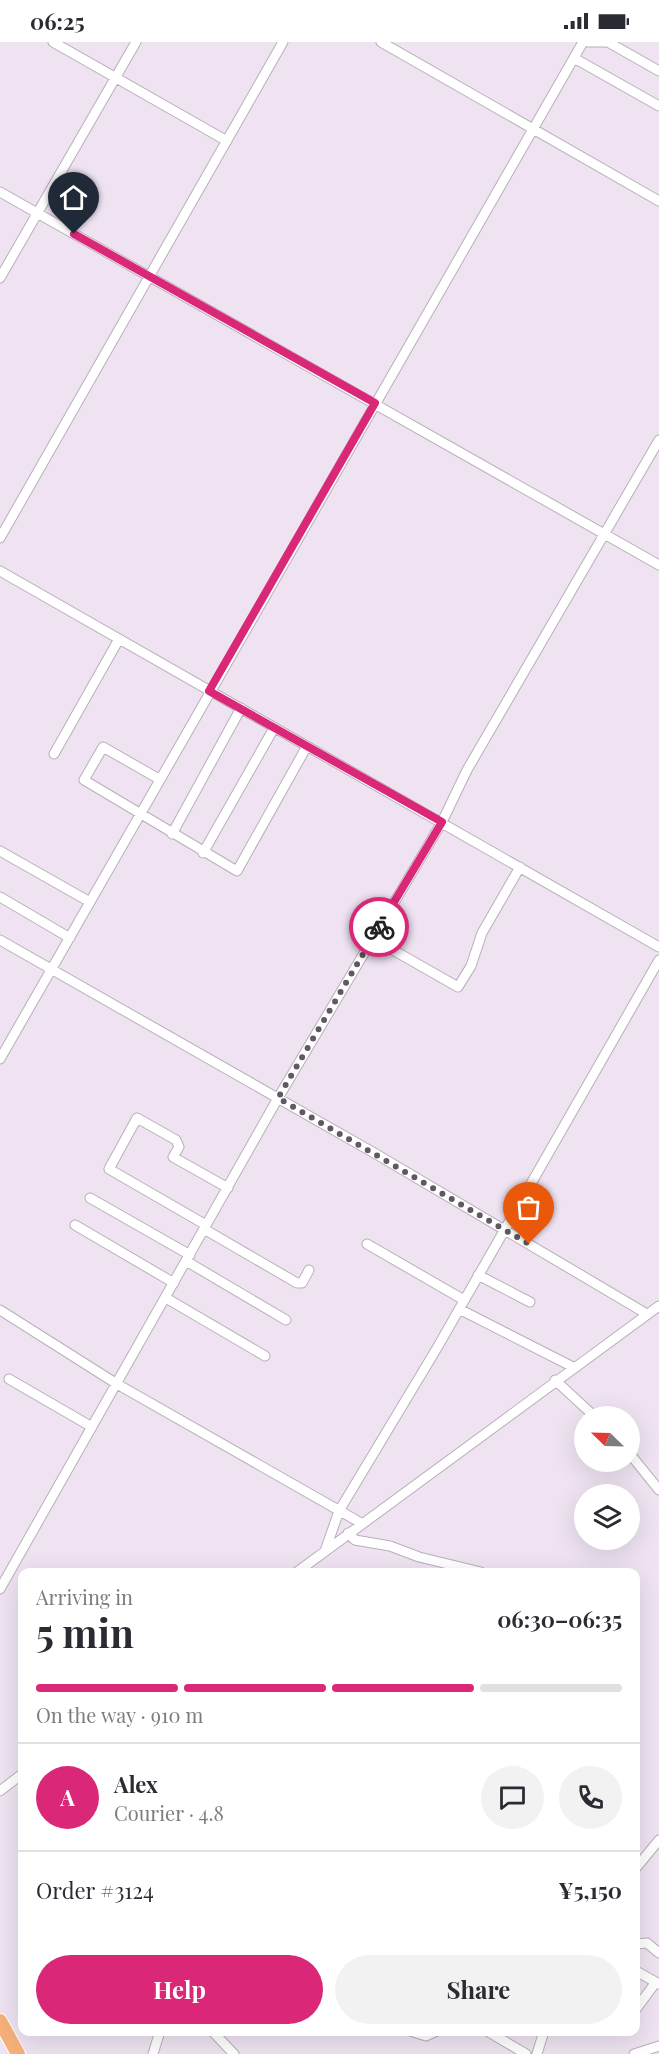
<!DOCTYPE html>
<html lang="en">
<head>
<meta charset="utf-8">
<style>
  body { margin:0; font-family:"Playfair Display",serif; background:#f2f2f3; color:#2b2b33; height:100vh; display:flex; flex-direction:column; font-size:22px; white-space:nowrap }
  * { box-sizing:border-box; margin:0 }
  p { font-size:20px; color:#7c7c81 }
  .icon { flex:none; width:33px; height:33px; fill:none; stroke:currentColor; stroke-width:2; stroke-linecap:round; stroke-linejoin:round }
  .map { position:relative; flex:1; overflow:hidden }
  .drawer { position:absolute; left:18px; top:1526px; width:622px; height:468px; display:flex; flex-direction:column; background:#fff; border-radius:12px; box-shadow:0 6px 24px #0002 }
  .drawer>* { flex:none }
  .needle { width:39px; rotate:293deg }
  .tools { position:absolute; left:574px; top:1364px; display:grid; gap:12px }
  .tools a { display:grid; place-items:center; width:66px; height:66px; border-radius:50%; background:#fff; box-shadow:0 6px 24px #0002; font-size:30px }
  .pin { position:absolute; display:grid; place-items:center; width:51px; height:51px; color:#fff; margin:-62px -26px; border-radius:50% 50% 50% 0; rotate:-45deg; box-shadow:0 0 6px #0007 }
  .pin .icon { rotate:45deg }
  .courier { position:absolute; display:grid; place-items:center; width:60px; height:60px; margin:-30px; border:4px solid #db2777; border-radius:50%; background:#fff; color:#222; box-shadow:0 2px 8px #0007 }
  .overview em { font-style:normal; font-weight:700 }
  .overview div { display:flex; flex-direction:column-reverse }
  .overview { display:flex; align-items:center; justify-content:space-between; height:102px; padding:0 18px }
  h1 { font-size:39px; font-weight:700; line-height:45px }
  .bar { display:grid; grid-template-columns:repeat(4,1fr); gap:9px 6px; align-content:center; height:72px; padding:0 18px }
  .bar i { height:8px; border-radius:4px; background:#e1e1e2 }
  .bar .current { background:#db2777 }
  .bar p { grid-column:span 4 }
  .line { display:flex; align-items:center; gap:15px; padding:0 18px; border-top:2px solid #e1e1e2 }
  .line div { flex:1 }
  .round { display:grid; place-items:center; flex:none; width:63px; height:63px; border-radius:32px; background:#f2f2f3 }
  .primary-button { display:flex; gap:12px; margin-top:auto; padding:12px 18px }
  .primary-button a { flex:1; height:69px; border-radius:36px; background:#db2777; color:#fff; font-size:24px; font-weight:700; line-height:69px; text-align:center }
  .primary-button a+a { background:#f2f2f3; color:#2b2b33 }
  .status { display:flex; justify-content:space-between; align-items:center; height:42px; padding:0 30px; background:#fff; direction:ltr }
  .status svg { height:16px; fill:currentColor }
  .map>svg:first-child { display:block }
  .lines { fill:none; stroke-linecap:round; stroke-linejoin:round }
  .minor-casing { stroke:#b9aebb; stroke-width:11 }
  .highway-casing { stroke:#fff; stroke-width:16 }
  .minor { stroke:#fff; stroke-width:9 }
  .highway { stroke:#f6b17a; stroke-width:14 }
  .done { stroke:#605962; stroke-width:6; stroke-dasharray:0 10.8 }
  .route { stroke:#db2777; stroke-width:8 }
</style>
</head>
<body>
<div class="status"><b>06:25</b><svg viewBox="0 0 49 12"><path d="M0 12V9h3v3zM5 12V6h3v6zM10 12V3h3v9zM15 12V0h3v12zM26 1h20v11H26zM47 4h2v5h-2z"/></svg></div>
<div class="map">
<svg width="659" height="2012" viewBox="0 0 659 2012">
  <rect width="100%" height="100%" fill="#efe3f2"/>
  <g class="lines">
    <defs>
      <path id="minor" d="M53,0L227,99
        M381,0L659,159
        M588,0H608L659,29
        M574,16L659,64
        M0,150L659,523
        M0,236L136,0
        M0,496L283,0
        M0,529L659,905
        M54,712L119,597
        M159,737L103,705L84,738L237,829L307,704
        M172,792L241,666
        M0,809L90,860
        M203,811L274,686
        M0,855L70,896
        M372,896L458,945L471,924L482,891L520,825
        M0,898L376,1112L647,1272
        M0,1017L583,0
        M90,1156L190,1213
        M75,1183L174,1241
        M206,1183L109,1127L137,1076L176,1098L179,1105L173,1115L228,1146
        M204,1187L297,1241H302L309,1228
        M367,1202L464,1258
        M186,1219L286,1278
        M478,1233L530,1260
        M166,1256L265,1314
        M459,1267L573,1325
        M0,1268L117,1342L361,1481
        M9,1337L92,1385
        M555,1338L594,1374
        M630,1412L659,1448
        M348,1491L355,1498L390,1504L419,1515L481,1530
        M325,1509L339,1469L437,1306L659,918
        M297,1530L659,1264
        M0,1547L278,1056L442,780L467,728L659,398
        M0,1749L22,1732
        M636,1826L659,1798
        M636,1902L647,1901L659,1911
        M636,1929L659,1942
        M636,1967L656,1940
        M212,1989L234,2012
        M410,1989L426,1994L437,1989
        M487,1989L526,2012
        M153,2012L160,1989
        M537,2012L544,1989
        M634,2012L659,2004"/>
      <path id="highway" d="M0,1979L18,2012"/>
    </defs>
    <use href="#minor" class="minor-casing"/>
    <use href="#highway" class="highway-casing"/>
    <use href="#minor" class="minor"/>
    <use href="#highway" class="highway"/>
  </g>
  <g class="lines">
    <path class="done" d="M379,885L278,1056L529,1202"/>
    <path class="route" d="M74,192L375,361L209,649L442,780L379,885"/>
  </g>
</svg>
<div class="tools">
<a><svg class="needle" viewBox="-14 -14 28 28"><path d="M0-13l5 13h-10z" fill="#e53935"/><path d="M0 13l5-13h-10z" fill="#7c7c81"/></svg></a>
<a><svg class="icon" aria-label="layers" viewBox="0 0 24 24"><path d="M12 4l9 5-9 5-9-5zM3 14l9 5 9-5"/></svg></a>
</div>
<div class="pin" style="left:529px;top:1202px;background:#ea580c"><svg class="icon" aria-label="bag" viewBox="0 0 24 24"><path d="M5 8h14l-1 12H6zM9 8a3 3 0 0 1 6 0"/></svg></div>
<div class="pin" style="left:74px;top:192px;background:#1f2937"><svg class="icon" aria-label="home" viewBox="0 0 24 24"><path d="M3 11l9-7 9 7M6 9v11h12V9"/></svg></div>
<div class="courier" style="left:379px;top:885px"><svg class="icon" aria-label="bike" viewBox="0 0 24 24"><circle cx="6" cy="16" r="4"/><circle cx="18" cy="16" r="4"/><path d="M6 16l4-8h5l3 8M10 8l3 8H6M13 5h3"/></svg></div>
<section class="drawer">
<div class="overview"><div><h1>5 min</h1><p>Arriving in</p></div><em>06:30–06:35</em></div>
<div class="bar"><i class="current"></i><i class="current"></i><i class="current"></i><i></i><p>On the way · 910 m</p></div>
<div class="line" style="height:108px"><b class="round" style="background:#db2777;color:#fff">A</b><div><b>Alex</b><p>Courier · 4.8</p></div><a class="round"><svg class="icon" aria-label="chat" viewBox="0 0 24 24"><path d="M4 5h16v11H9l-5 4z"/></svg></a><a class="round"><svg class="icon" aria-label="phone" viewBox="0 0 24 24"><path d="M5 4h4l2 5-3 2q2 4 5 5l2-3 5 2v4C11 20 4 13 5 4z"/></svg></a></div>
<div class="line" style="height:78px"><div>Order #3124</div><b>¥5,150</b></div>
<div class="primary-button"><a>Help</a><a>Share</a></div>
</section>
</div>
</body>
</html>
